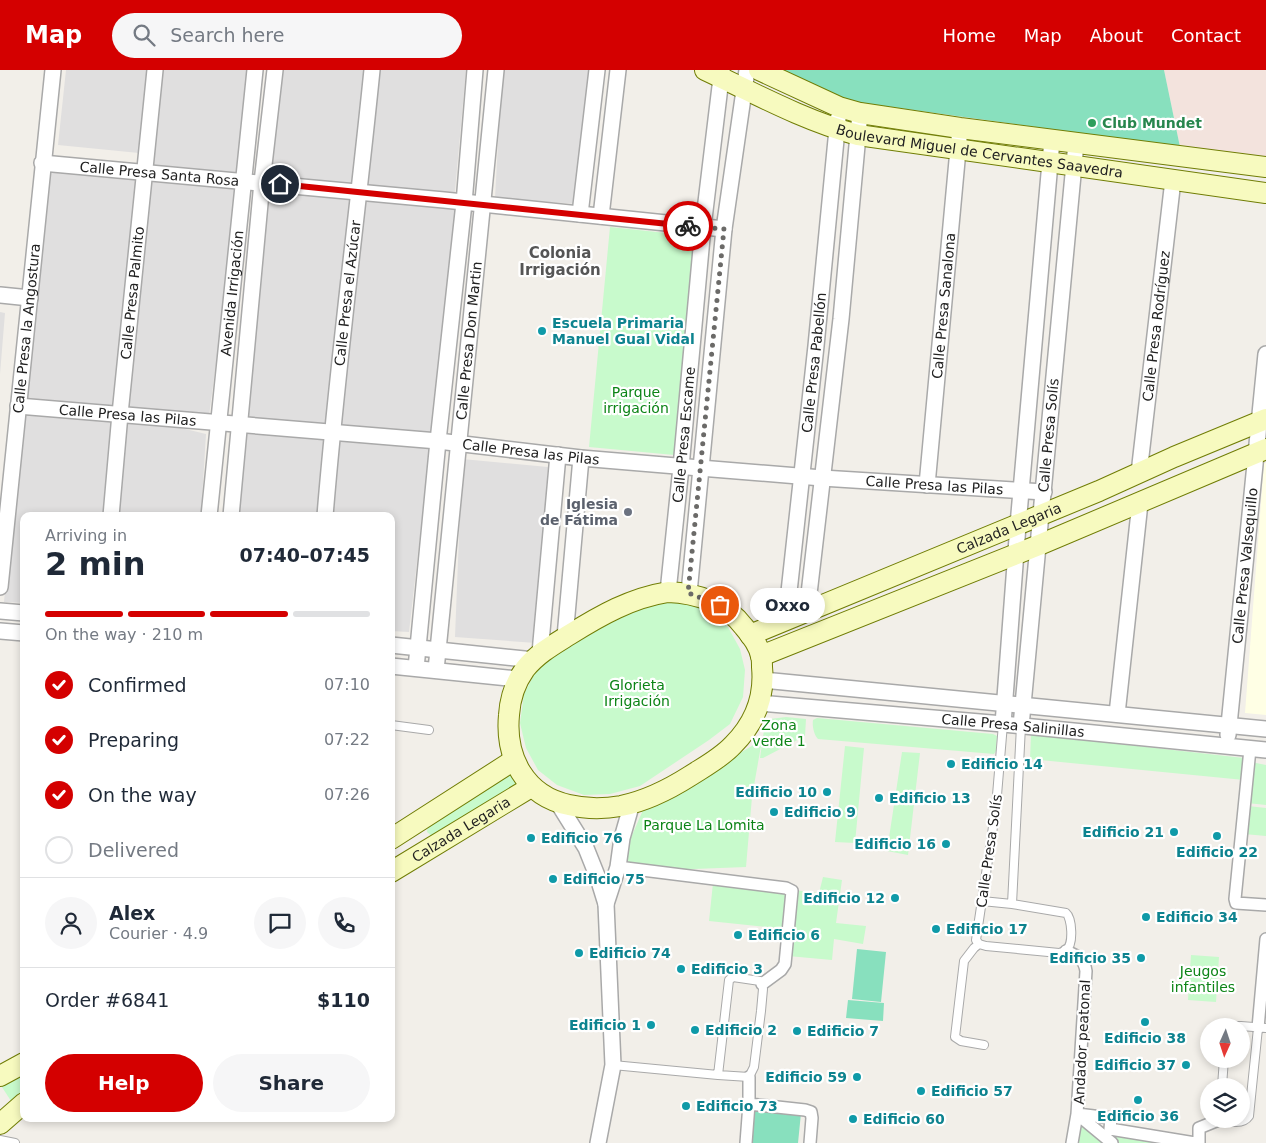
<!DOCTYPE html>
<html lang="en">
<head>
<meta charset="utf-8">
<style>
  body { margin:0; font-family:"DejaVu Sans",sans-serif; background:#f6f6f7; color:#1f2937; height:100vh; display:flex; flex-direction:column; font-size:19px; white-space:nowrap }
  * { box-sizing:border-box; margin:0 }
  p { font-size:16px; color:#747a83 }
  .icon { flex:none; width:28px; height:28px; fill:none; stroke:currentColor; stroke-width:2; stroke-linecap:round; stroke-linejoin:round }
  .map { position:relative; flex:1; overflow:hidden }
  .sheet { position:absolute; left:20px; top:442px; width:375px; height:610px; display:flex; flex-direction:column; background:#fff; border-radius:10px; box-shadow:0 2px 8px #0003 }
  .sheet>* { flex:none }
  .needle { width:32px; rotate:183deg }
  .controls { position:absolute; left:1200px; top:948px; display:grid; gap:10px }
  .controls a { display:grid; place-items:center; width:50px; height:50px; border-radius:50%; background:#fff; box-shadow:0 2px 8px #0003; font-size:25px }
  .pin { position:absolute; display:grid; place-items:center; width:42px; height:42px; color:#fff; margin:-21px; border:2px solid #fff; border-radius:50%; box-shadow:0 1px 5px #0007 }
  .courier { position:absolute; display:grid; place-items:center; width:50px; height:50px; margin:-25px; border:4px solid #d40000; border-radius:50%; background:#fff; color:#222; box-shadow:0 1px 6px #0007 }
  .bubble { position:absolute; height:35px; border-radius:18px; background:#fff; box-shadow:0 2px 8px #0003; font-size:16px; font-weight:800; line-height:35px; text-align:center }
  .summary em { font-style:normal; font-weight:800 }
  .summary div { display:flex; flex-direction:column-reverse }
  .summary { display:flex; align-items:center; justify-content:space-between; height:85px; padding:0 25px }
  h1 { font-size:32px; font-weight:800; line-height:38px }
  .bar { display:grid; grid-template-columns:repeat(4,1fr); gap:8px 5px; align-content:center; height:60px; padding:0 25px }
  .bar i { height:6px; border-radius:4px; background:#e0e1e3 }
  .bar .selected { background:#d40000 }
  .bar p { grid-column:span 4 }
  .line { display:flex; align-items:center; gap:12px; padding:0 25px; border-top:1px solid #e0e1e3 }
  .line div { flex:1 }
  .round { display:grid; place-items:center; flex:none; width:52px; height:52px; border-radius:26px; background:#f6f6f7 }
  ol { padding:0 25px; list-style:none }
  li { display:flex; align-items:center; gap:15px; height:55px }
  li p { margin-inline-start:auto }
  li .icon { padding:5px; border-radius:50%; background:#d40000; color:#fff; stroke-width:4 }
  li:last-child { color:#747a83 }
  li i { width:28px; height:28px; border:2px solid #e0e1e3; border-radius:50% }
  .cta { display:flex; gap:10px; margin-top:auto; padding:10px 25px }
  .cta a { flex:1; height:58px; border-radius:30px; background:#d40000; color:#fff; font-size:20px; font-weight:800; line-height:58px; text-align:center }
  .cta a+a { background:#f6f6f7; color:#1f2937 }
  header { display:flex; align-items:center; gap:30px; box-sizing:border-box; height:70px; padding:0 25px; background:#d40000; color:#fff }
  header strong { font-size:24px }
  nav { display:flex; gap:28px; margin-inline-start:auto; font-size:18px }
  .search { width:350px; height:45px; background:#f6f6f7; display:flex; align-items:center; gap:12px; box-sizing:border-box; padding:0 18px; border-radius:28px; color:#747a83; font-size:19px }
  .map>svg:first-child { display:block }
  .residential { fill:#e0dfdf }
  .education { fill:#ffffe5 }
  .military { fill:#f3e3dd }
  .park { fill:#c8facc }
  .pitch { fill:#88e0be }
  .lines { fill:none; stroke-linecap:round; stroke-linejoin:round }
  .service-casing { stroke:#a9a9a9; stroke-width:10 }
  .pedestrian-casing { stroke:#a9a9a9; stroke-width:14 }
  .minor-casing { stroke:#a9a9a9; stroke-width:18 }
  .secondary-casing { stroke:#707d05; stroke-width:22 }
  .service { stroke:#fff; stroke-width:8 }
  .pedestrian { stroke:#fff; stroke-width:11 }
  .minor { stroke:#fff; stroke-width:15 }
  .secondary { stroke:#f7fabf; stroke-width:20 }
  .done { stroke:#6b6a68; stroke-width:5; stroke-dasharray:0 9 }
  .route { stroke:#d40000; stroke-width:6 }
  .leisure-dot { fill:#2e9e5b; stroke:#fff; stroke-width:2 }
  .culture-dot { fill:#0f9aa8; stroke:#fff; stroke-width:2 }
  .worship-dot { fill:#6b7280; stroke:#fff; stroke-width:2 }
  .labels { text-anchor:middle; stroke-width:4.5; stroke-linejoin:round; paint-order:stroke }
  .leisure-label { font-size:14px; font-weight:bold; fill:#27864d; stroke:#fff; text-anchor:start }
  .street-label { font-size:14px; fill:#222; stroke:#fff }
  .culture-label { font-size:14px; font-weight:bold; fill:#0d838f; stroke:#fff; text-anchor:start }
  .park-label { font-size:14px; fill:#0c8416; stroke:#fff }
  .worship-label { font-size:14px; font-weight:bold; fill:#5b616d; stroke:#fff; text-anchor:end }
  .neighbourhood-label { font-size:15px; font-weight:bold; fill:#555; stroke:#fff }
</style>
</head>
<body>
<header>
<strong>Map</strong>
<div class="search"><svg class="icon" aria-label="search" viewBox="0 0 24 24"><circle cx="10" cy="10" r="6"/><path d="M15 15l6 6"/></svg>Search here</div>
<nav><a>Home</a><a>Map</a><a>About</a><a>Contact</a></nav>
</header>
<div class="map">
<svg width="1266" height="1073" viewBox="0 0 1266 1073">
  <rect width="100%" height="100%" fill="#f2efe9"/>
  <path class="residential" d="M66,0H149L139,83L58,75Z
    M158,0H250L240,112L209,346L127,345L206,364L201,446H24V533L4,532L21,336L46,93L148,103Z
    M280,0H466L454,132L458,133L409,562L391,561V446H233Z
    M502,0H592L577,134L495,128Z
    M0,242L5,243L0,304Z
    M462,389L548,397L536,573L455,567Z"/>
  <path class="education" d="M1264,393H1266V645L1245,643Z"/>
  <path class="military" d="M1164,0H1266V88L1180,77Z"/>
  <path class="park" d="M610,157L694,166L674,385L589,377Z
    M659,531L685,532L705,540L728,557L740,579L745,600L743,627L730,654L709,670L640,716L610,724L584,725L557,715L538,700L526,678L520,653L524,624L537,599L594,557Z
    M786,647L806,649L805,666L763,688H760L764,660L770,649Z
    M817,648L993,664L997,666L996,681L994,684L818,669C814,665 812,656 813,650Z
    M1031,664L1244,688V710L1030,689Z
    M762,670L752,727L746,797L616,802L643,740Z
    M845,676L864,678L855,773L835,772Z
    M902,682L920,683L908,785L887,781Z
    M1251,692L1266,695V735L1247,733Z
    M509,700L520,720L438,771L427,762L428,754Z
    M1248,736L1266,738V766L1244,764Z
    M823,807L842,810L836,853L866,856L863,874L834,869L832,890L788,886L794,820L819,823Z
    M713,813L789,822L786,859L709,851Z
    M1191,885L1219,887L1216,932L1188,930Z
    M24,996V1023L11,1031L0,1014Z
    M1076,1056L1170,1070V1073H1074Z"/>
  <path class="pitch" d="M784,0H1164L1180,77L841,30Z
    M857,879L886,882L881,932L852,929Z
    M848,930L884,933L883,951L846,948Z
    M754,1039L801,1043L798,1073H751Z"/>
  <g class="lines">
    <defs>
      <path id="service" d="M1003,654L996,737L976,870L979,874L986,876L1059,883C1060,883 1065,881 1066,880C1074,875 1072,848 1066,843L1012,834L1021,656
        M391,655L429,660
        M982,831L1012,834
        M979,874L974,878L964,891L955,967L961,971L984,975
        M1229,956H1241
        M1241,956L1266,958
        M613,995L718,1005L749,1007L754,997L761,941L763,919L762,914L760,911L733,907L729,910L718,1005
        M1222,1016L1224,989
        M1221,1049C1230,1052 1243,1055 1249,1046L1258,958
        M0,1070L15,1073"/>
      <path id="pedestrian" d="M1250,679L1235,829L1236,833L1266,835
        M618,797L786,818L792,821L785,894L781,900L762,914
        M1066,881C1077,886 1084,888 1086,901L1077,1044L1072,1073
        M1258,958L1266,869
        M749,1034L805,1040L811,1042L812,1048L810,1073
        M746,1073L749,1034V1007
        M1112,1073L1077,1044L1111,1048L1110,1059L1195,1073
        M1199,1073V1058L1221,1049"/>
      <g id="minor">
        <path id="s1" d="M42,93L444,130L724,159"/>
        <path d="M580,144L597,0"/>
        <path d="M601,146L618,0"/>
        <path d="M0,225L30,228"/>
        <path id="s2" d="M18,336L438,371L581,388L700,398L822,408L1044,422"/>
        <path id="s3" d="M1139,403L1173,110"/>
        <path id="s4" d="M927,415L959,69"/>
        <path id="s5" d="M111,446L120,344L155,0"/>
        <path id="s6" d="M209,446L255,0"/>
        <path d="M231,446L262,112L275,0"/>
        <path id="s7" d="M325,446C337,297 357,149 372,0"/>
        <path id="s8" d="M0,517L53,0"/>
        <path id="s9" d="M668,522L681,397L703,157L722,0"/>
        <path d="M689,523L724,159L747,0"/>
        <path d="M0,541L24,543"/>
        <path d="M807,541L841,249L860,43"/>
        <path id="s10" d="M786,549L816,276L838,49"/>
        <path d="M0,561L24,563"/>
        <path d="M565,567L581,388"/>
        <path d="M391,575L534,590"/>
        <path d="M540,583L558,385"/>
        <path d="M391,596L518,609"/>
        <path d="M416,598L438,371L464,133L475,0"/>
        <path id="s11" d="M436,600L496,0"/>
        <path d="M763,610L1266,659"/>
        <path id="s12" d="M760,633L1003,654L1266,680"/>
        <path d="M1117,644L1140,433"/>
        <path d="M1003,654L1018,455L1052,70"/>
        <path id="s13" d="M1021,656L1076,73"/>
        <path id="s14" d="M1228,665L1266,284"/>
        <path d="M558,733L586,778L598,808L606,834L613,995L598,1073"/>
        <path d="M606,834L618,797L622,768L632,733"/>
      </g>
      <g id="secondary">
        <path id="s15" d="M705,0C754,23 805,51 858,65L1266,123"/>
        <path d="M759,0L839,37L860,43L960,58L1266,97"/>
        <path d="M668,522C697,523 726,533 744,557C751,565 759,576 761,586C762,589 762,594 762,597C765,628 754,654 733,675C721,688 704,697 690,706C668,720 646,731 621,736C604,739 586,739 569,735C525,726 505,687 509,645C510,628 515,613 525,599C537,584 553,575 569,565C601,545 631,528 668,522Z"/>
        <path id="s16" d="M750,565L1099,421L1174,387L1266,349"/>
        <path d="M761,586L1039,475L1266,379"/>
        <path d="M391,769L514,690"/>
        <path id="s17" d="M391,802L531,717"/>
        <path d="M0,1006L24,993"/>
        <path d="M0,1054L24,1033"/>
      </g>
    </defs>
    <use href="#service" class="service-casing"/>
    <use href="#pedestrian" class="pedestrian-casing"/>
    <use href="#minor" class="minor-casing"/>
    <use href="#secondary" class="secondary-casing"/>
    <use href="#service" class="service"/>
    <use href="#pedestrian" class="pedestrian"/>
    <use href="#minor" class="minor"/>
    <use href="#secondary" class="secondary"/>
  </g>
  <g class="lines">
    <path class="done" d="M688,156L724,159L688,523L720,535"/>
    <path class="route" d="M280,114L688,156"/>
  </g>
  <circle class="leisure-dot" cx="1092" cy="53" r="5"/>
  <g class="culture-dot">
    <circle cx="542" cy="261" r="5"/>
    <circle cx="951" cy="694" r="5"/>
    <circle cx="827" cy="722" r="5"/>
    <circle cx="879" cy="728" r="5"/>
    <circle cx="774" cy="742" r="5"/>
    <circle cx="1174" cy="762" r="5"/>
    <circle cx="1217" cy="766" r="5"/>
    <circle cx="531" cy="768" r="5"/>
    <circle cx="946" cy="774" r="5"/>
    <circle cx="553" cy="809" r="5"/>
    <circle cx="895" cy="828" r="5"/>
    <circle cx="1146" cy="847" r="5"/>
    <circle cx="936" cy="859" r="5"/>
    <circle cx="738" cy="865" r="5"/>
    <circle cx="579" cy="883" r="5"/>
    <circle cx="1141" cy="888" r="5"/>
    <circle cx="681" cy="899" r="5"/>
    <circle cx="1145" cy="952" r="5"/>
    <circle cx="651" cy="955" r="5"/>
    <circle cx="695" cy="960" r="5"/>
    <circle cx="797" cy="961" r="5"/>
    <circle cx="1186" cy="995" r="5"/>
    <circle cx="857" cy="1007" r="5"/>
    <circle cx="921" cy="1021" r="5"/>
    <circle cx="1138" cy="1030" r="5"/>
    <circle cx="686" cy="1036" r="5"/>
    <circle cx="853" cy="1049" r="5"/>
  </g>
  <circle class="worship-dot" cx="628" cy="442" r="5"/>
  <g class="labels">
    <g class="leisure-label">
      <text x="1102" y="58">Club Mundet</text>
    </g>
    <g class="street-label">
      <text dy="5" stroke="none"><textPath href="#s15" startOffset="289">Boulevard Miguel de Cervantes Saavedra</textPath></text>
      <text dy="5" stroke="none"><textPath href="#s1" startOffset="118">Calle Presa Santa Rosa</textPath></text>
      <text dy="5" stroke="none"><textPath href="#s5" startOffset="224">Calle Presa Palmito</textPath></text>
      <text dy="5" stroke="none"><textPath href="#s6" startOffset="224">Avenida Irrigación</textPath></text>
      <text dy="5" stroke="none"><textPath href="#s7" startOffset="224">Calle Presa el Azúcar</textPath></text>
      <text dy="5" stroke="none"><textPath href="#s4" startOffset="180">Calle Presa Sanalona</textPath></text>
      <text dy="5" stroke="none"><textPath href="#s3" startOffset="148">Calle Presa Rodríguez</textPath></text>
      <text dy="5" stroke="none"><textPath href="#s8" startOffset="260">Calle Presa la Angostura</textPath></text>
      <text dy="5" stroke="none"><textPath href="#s11" startOffset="331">Calle Presa Don Martin</textPath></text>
      <text dy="5" stroke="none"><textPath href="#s10" startOffset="258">Calle Presa Pabellón</textPath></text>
      <text dy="5" stroke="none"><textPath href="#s2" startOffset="110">Calle Presa las Pilas</textPath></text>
      <text dy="5" stroke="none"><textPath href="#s9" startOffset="158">Calle Presa Escame</textPath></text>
      <text dy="5" stroke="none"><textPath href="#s13" startOffset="292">Calle Presa Solís</textPath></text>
      <text dy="5" stroke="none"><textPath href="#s2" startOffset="515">Calle Presa las Pilas</textPath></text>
      <text dy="5" stroke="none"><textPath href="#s2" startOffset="920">Calle Presa las Pilas</textPath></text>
      <text dy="5" stroke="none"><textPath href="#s16" startOffset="280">Calzada Legaria</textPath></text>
      <text dy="5" stroke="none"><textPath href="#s14" startOffset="170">Calle Presa Valsequillo</textPath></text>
      <text dy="5" stroke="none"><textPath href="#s12" startOffset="254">Calle Presa Salinillas</textPath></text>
      <text dy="5" stroke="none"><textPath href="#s17" startOffset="82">Calzada Legaria</textPath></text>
      <text transform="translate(989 781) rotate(-82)" y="5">Calle Presa Solís</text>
      <text transform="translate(1082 972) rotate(-87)" y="5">Andador peatonal</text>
    </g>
    <g class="culture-label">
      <text x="552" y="258">Escuela Primaria<tspan x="552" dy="16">Manuel Gual Vidal</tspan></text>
      <text x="961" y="699">Edificio 14</text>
      <text x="817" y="727" text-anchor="end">Edificio 10</text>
      <text x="889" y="733">Edificio 13</text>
      <text x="784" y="747">Edificio 9</text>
      <text x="1164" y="767" text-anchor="end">Edificio 21</text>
      <text x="541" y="773">Edificio 76</text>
      <text x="936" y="779" text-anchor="end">Edificio 16</text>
      <text x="1217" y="787" text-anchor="middle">Edificio 22</text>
      <text x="563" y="814">Edificio 75</text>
      <text x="885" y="833" text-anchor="end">Edificio 12</text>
      <text x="1156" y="852">Edificio 34</text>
      <text x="946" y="864">Edificio 17</text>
      <text x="748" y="870">Edificio 6</text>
      <text x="589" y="888">Edificio 74</text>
      <text x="1131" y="893" text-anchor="end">Edificio 35</text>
      <text x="691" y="904">Edificio 3</text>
      <text x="641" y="960" text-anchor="end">Edificio 1</text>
      <text x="705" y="965">Edificio 2</text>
      <text x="807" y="966">Edificio 7</text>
      <text x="1145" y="973" text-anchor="middle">Edificio 38</text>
      <text x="1176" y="1000" text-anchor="end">Edificio 37</text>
      <text x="847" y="1012" text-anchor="end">Edificio 59</text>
      <text x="931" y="1026">Edificio 57</text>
      <text x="696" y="1041">Edificio 73</text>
      <text x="1138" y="1051" text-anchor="middle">Edificio 36</text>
      <text x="863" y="1054">Edificio 60</text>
    </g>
    <g class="park-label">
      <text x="636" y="327">Parque<tspan x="636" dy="16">irrigación</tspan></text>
      <text x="637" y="620">Glorieta<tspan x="637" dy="16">Irrigación</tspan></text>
      <text x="779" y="660">Zona<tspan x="779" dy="16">verde 1</tspan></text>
      <text x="704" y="760">Parque La Lomita</text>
      <text x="1203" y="906">Jeugos<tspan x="1203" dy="16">infantiles</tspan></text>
    </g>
    <g class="worship-label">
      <text x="618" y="439">Iglesia<tspan x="618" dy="16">de Fátima</tspan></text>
    </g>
    <g class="neighbourhood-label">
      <text x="560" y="188">Colonia<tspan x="560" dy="17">Irrigación</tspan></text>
    </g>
  </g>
</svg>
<div class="controls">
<a><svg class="needle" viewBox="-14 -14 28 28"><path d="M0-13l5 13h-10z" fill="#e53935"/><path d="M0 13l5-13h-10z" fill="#747a83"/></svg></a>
<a><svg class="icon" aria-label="layers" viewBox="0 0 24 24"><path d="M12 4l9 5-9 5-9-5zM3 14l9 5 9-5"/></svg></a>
</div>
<div class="pin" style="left:720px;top:535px;background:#ea580c"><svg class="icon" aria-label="bag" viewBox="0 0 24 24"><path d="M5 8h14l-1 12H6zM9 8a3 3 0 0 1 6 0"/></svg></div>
<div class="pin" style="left:280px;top:114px;background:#1f2937"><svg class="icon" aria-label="home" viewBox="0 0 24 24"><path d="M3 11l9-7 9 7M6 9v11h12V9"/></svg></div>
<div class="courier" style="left:688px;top:156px"><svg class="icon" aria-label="bike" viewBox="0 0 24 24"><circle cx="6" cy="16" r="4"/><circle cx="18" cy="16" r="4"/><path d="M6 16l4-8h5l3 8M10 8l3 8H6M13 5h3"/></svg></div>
<div class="bubble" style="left:750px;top:518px;width:75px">Oxxo</div>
<section class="sheet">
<div class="summary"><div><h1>2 min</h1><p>Arriving in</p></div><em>07:40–07:45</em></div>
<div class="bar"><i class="selected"></i><i class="selected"></i><i class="selected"></i><i></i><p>On the way · 210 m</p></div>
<ol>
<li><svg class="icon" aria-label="check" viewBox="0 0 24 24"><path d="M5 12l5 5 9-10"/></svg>Confirmed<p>07:10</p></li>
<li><svg class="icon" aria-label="check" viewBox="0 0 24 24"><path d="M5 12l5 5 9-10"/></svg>Preparing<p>07:22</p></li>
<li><svg class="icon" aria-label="check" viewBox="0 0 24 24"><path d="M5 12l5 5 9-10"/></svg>On the way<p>07:26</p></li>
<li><i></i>Delivered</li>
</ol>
<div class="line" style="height:90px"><a class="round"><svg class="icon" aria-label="person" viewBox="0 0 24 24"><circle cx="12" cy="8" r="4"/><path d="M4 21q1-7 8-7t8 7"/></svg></a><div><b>Alex</b><p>Courier · 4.9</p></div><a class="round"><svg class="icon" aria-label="chat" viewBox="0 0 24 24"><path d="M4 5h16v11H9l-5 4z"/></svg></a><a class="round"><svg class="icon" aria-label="phone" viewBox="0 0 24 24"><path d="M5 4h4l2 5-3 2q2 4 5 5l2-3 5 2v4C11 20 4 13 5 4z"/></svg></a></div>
<div class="line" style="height:65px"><div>Order #6841</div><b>$110</b></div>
<div class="cta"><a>Help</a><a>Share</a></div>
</section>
</div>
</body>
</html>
